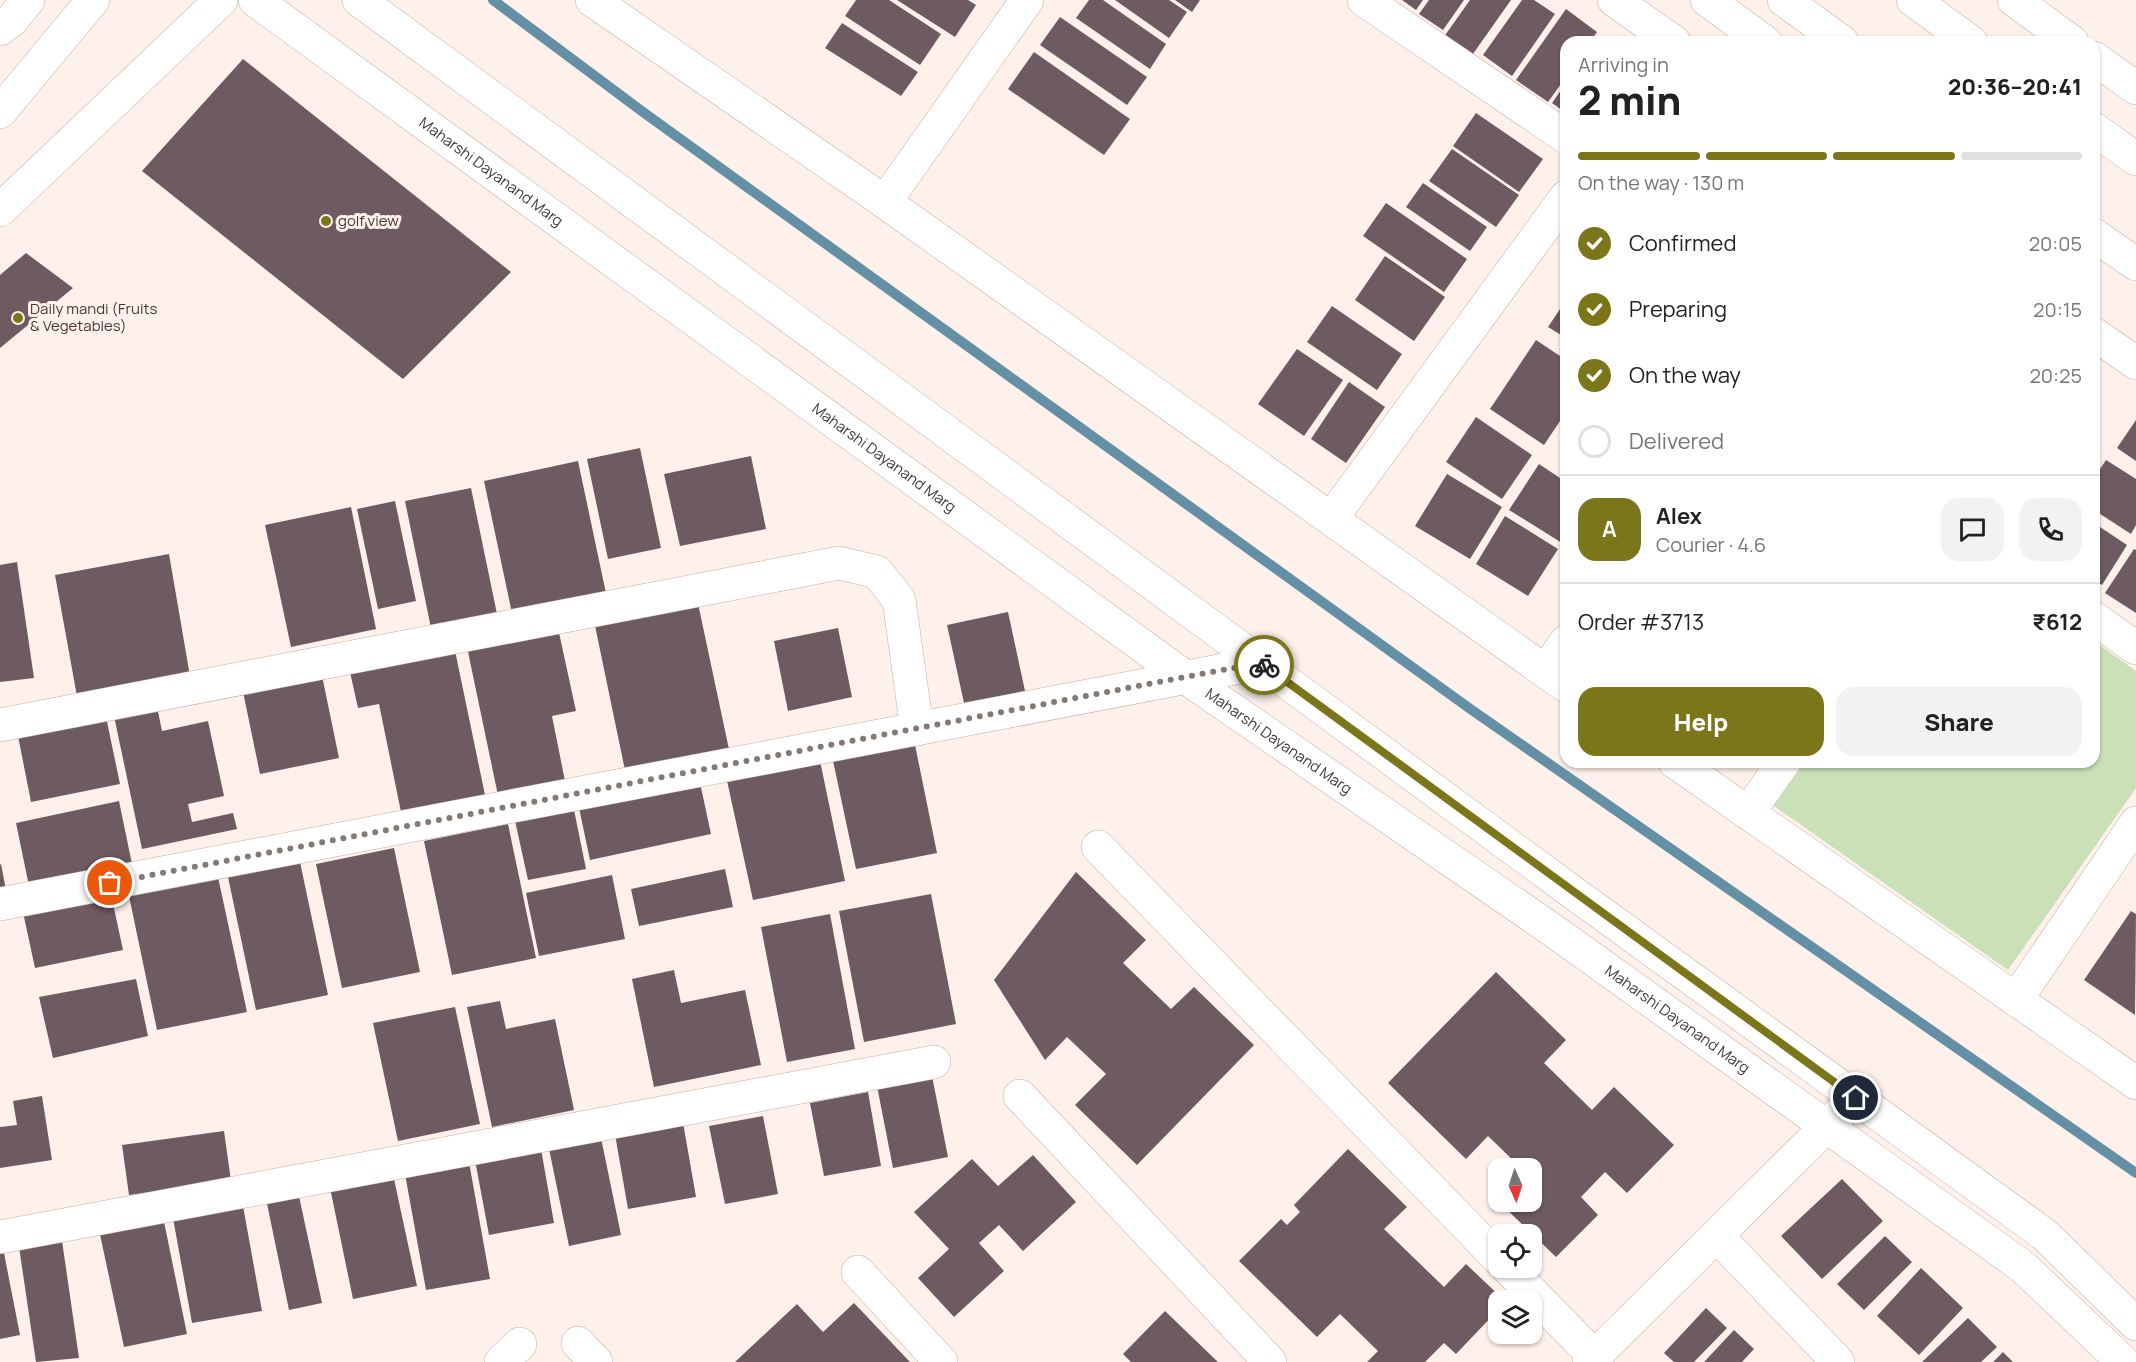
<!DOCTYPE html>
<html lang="en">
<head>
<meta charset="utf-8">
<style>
  body { margin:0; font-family:Manrope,sans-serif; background:#f2f2f2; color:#222; height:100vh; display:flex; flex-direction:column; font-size:22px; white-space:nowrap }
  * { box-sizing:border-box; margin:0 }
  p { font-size:20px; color:#767676 }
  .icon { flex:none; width:33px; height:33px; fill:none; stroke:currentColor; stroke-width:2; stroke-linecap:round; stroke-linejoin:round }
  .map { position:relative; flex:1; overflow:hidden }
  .details { position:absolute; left:1560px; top:36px; width:540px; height:732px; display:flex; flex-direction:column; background:#fff; border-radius:18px; box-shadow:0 2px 4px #0004 }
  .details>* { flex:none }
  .needle { width:39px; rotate:177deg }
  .tools { position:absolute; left:1488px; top:1158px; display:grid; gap:12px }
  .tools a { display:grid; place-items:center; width:54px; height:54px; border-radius:12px; background:#fff; box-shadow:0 2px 4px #0004; font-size:30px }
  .pin { position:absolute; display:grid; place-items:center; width:51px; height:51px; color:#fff; margin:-26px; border:3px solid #fff; border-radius:50%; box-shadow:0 2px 6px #0007 }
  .courier { position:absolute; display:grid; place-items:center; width:60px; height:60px; margin:-30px; border:4px solid #7c761a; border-radius:50%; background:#fff; color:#222; box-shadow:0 2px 8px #0007 }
  .head em { font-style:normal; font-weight:800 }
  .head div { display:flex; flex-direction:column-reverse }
  .head { display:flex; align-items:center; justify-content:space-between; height:102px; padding:0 18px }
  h1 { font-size:39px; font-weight:800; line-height:45px }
  .bar { display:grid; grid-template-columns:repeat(4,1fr); gap:9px 6px; align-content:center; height:72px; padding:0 18px }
  .bar i { height:8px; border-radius:4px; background:#e0e0e0 }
  .bar .selected { background:#7c761a }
  .bar p { grid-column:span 4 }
  .line { display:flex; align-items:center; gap:15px; padding:0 18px; border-top:2px solid #e0e0e0 }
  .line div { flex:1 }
  .round { display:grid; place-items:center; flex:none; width:63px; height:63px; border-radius:18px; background:#f2f2f2 }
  ol { padding:0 18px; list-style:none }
  li { display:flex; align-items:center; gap:18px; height:66px }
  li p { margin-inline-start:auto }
  li .icon { padding:6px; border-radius:50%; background:#7c761a; color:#fff; stroke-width:4 }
  li:last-child { color:#767676 }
  li i { width:33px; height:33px; border:3px solid #e0e0e0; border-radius:50% }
  .action { display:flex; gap:12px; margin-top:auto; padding:12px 18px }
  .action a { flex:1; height:69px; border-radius:18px; background:#7c761a; color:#fff; font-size:24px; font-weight:800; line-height:69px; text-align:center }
  .action a+a { background:#f2f2f2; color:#222 }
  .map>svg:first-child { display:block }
  .green { fill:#cae0b7 }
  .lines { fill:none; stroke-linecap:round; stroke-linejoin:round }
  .stream { stroke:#6490a5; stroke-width:10 }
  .building { fill:#6e5a61 }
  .minor-casing { stroke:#c3aea4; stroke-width:34 }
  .major-casing { stroke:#c3aea4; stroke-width:34 }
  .minor { stroke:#fff; stroke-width:33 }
  .major { stroke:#fff; stroke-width:33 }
  .done { stroke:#847a75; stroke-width:6; stroke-dasharray:0 10.8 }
  .route { stroke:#7c761a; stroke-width:8 }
  .poi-dot { fill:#7c761a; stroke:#fef0ea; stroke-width:2 }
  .labels { text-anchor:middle; stroke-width:6; stroke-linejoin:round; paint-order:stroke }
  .street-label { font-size:15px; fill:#433a36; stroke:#fef0ea }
  .poi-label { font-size:15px; fill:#433a36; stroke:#fef0ea; text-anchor:start }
</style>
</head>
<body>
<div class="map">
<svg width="2136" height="1362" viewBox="0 0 2136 1362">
  <rect width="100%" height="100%" fill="#fef0ea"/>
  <path class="green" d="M2094,641L2136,671V788L2008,970L1774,806L1805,762H2094Z"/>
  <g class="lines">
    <path class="stream" d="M493,0L643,112L1469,708L2136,1173"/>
  </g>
  <path class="building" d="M856,0H889L941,34L920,65L845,16Z
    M897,0H968L976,5L955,37Z
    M1089,0H1103L1166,44L1150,69L1076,18Z
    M1115,0H1169L1187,12L1169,38Z
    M1175,0H1200L1192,12Z
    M1402,0H1423L1416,10Z
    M1429,0H1464L1443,30L1419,14Z
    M1470,0H1511L1468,61L1441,41Z
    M1522,0H1534L1555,14L1512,76L1483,55Z
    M1566,9L1597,32L1590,42H1566V77L1548,102L1516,80Z
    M1060,17L1147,77L1127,105L1040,45Z
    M842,23L918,72L901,96L825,48Z
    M1034,52L1130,119L1104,155L1008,89Z
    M243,59L511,272L403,379L142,171Z
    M1566,83V113L1552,103Z
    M1476,113L1543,159L1519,192L1453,146Z
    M1452,149L1519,195L1496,227L1429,181Z
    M1423,183L1487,227L1470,251L1406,207Z
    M1386,203L1467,259L1444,292L1363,236Z
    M26,253L73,288L0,348V275Z
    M1385,256L1445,297L1414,341L1355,300Z
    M1566,300V338L1548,327Z
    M1332,306L1402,354L1377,390L1307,342Z
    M1536,340L1566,360V412L1544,445L1490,409Z
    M1297,349L1343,380L1304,436L1258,404Z
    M1349,382L1385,407L1346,463L1311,439Z
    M1476,417L1532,455L1502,499L1446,462Z
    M2136,420V461L2117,448Z
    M640,448L661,548L608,559L587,459Z
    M751,456L766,529L680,546L664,474Z
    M2106,460L2136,479V525L2131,534L2094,510V478Z
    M578,461L607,598L513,618L484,481Z
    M1539,464L1566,482V538L1562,543L1509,510Z
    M1447,474L1502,507L1470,559L1415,526Z
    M471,488L497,614L431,628L405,501Z
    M395,501L416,601L378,609L357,509Z
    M351,507L376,629L291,647L265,525Z
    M1505,516L1558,549L1528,596L1476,564Z
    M2094,523L2127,545L2102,585L2094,580Z
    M2134,549L2136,550V613L2105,593Z
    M169,554L191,682L78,702L55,575Z
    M17,562L34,678L0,682V565Z
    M696,594L730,754L626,775L593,616Z
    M1008,612L1025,691L964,703L947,625Z
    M558,628L576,711L552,716L567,791L500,805L467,647Z
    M838,628L852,697L788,711L774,641Z
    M453,641L485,795L401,812L379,704L358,708L348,663Z
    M320,666L339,758L260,774L241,682Z
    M157,707L162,731L208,721L224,796L188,804L192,822L233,813L237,829L142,849L114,716Z
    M106,717L120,784L31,802L18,736Z
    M914,740L937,853L856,869L832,756Z
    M819,756L845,881L753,900L726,776Z
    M699,778L711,834L590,860L578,803Z
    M119,801L132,864L29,886L16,823Z
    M573,805L586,869L528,880L514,816Z
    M508,824L536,958L452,975L424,841Z
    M394,848L420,972L342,988L316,864Z
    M300,862L328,995L256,1010L228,877Z
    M1,864L6,890L0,892V865Z
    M725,869L733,907L639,926L631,889Z
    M1076,872L1146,940L1123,963L1171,1009L1194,987L1254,1045L1137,1165L1075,1105L1106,1074L1067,1037L1045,1060L994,980Z
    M612,875L625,939L539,956L526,893Z
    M218,877L247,1012L157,1030L129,896Z
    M109,885L123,950L35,968L21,903Z
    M931,894L956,1024L864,1042L839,911Z
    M2131,911L2136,914L2135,1015L2084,980Z
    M830,914L855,1049L787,1062L761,927Z
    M674,970L681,1003L745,990L761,1065L654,1087L632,979Z
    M1496,972L1566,1040L1544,1063L1592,1110L1614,1087L1674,1145L1627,1193L1605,1172L1581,1197L1598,1215L1556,1257L1499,1202H1532V1168H1521L1488,1136L1466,1159L1388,1083Z
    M136,979L148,1036L53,1058L39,997Z
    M500,1001L506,1029L555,1019L574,1110L492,1127L467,1007Z
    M455,1007L480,1124L398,1141L373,1023Z
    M932,1076L948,1157L893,1168L877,1086Z
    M868,1092L881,1166L824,1176L810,1103Z
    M42,1096L52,1160L0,1168V1127L17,1125L13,1101Z
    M681,1111L696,1197L628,1209L613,1123Z
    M763,1116L778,1194L725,1204L709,1126Z
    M224,1131L231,1181L129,1195L122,1145Z
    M600,1133L621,1235L569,1246L548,1144Z
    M541,1149L554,1223L489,1235L475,1160Z
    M1348,1149L1407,1207L1384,1229L1444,1287L1466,1264L1504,1300H1498V1310L1456,1354L1444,1343L1425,1362H1367L1378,1351L1340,1314L1317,1337L1239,1261L1281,1219L1287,1225L1300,1212L1294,1205Z
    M467,1151L490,1279L426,1290L403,1163Z
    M1033,1155L1076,1202L1023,1251L999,1225L979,1243L1004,1271L954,1317L918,1278L949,1249L914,1212L972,1159L998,1186Z
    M391,1165L417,1286L353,1299L328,1178Z
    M1842,1179L1883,1221L1822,1279L1781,1236Z
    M297,1187L322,1303L289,1310L265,1194Z
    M241,1195L262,1311L192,1323L171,1207Z
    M162,1212L187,1334L124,1347L98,1225Z
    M61,1234L79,1358L36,1362L18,1240Z
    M1885,1236L1912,1262L1864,1310L1837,1284Z
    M0,1248H3L20,1335L0,1339Z
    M1921,1268L1963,1308L1919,1355L1877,1316Z
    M854,1303L910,1362H735L797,1304L823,1332Z
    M1706,1308L1727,1328L1694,1362H1674L1664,1353Z
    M1165,1311L1218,1362H1131L1123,1354Z
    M1968,1318L1997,1347L1981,1362H1922Z
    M1734,1330L1754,1349L1742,1362H1704Z
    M2003,1352L2013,1362H1993Z"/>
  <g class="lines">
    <defs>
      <g id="minor">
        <path id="s1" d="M255,0L1185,677L1551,929L2023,1267L2123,1362"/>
        <path d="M359,0L1575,894L2045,1235L2136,1324"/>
        <path d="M592,0L885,202L1566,686"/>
        <path d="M1364,0L1566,137"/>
        <path d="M1614,0L1674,42"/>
        <path d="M1707,0L1765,42"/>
        <path d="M2014,0L2072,42"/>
        <path d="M2094,58L2136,88"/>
        <path d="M885,202L1027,0"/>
        <path d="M0,210L221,0"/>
        <path d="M2094,334L2136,363"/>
        <path d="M1331,519L1566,197"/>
        <path d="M2094,618L2136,648"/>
        <path d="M1545,671L1566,642"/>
        <path d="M0,725L839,563L877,572L899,600L917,729"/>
        <path d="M1675,762L2136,1083"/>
        <path d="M1748,813L1784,762"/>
        <path d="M1098,847L1498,1258"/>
        <path d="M0,904L1261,663"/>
        <path d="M2016,1000L2136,823"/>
        <path d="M1020,1096L1270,1362"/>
        <path d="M1717,1236L1838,1362"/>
        <path d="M0,1237L934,1062"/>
        <path d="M1508,1268L1594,1356"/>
        <path d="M858,1272L941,1362"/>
        <path d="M578,1343L596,1362"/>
        <path d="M501,1362L520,1344"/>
        <path d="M1589,1362L1841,1112"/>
      </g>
      <path id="major" d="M1784,0L1842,42
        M1913,0L1971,42
        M0,29L11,21L28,0
        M0,112L93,0
        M2094,129L2136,159
        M2094,235L2136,264"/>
    </defs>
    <use href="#minor" class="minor-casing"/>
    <use href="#major" class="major-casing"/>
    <use href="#minor" class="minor"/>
    <use href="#major" class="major"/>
  </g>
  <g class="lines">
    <path class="done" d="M110,883L1185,677L1261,663L1264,665"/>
    <path class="route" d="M1264,665L1856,1098"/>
  </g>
  <g class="poi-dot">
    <circle cx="326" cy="221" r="6"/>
    <circle cx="18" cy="318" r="6"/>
  </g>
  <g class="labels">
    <g class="street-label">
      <text dy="5" stroke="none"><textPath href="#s1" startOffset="292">Maharshi Dayanand Marg</textPath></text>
      <text dy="5" stroke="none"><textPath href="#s1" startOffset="778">Maharshi Dayanand Marg</textPath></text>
      <text dy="5" stroke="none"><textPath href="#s1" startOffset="1264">Maharshi Dayanand Marg</textPath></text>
      <text dy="5" stroke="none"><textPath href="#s1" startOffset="1750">Maharshi Dayanand Marg</textPath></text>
    </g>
    <g class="poi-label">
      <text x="338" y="226">golf view</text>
      <text x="30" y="314">Daily mandi (Fruits<tspan x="30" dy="17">&amp; Vegetables)</tspan></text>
    </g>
  </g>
</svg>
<div class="tools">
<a><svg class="needle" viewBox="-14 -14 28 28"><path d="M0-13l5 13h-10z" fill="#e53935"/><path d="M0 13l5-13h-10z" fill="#767676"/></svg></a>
<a><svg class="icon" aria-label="locate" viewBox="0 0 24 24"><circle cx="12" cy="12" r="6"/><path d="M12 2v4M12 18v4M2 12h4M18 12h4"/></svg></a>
<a><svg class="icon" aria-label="layers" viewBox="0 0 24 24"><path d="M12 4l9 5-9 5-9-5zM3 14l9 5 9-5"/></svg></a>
</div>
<div class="pin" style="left:110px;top:883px;background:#ea580c"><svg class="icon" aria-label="bag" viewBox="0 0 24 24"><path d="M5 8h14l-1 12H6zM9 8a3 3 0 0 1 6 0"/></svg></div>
<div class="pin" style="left:1856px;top:1098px;background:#1f2937"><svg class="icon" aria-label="home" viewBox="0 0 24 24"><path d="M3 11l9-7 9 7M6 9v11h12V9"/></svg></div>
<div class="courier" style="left:1264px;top:665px"><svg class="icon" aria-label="bike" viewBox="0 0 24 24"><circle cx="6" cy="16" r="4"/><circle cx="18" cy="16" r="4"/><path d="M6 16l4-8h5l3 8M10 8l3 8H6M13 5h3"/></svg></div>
<section class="details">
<div class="head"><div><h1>2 min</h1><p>Arriving in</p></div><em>20:36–20:41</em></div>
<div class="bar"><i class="selected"></i><i class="selected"></i><i class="selected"></i><i></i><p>On the way · 130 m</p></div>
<ol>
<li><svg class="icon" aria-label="check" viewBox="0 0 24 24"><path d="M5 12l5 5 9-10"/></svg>Confirmed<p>20:05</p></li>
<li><svg class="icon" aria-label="check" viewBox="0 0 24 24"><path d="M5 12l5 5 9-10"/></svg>Preparing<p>20:15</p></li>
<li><svg class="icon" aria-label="check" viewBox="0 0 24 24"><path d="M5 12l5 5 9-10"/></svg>On the way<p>20:25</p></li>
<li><i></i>Delivered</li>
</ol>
<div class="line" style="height:108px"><b class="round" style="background:#7c761a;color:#fff">A</b><div><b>Alex</b><p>Courier · 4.6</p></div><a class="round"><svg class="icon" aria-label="chat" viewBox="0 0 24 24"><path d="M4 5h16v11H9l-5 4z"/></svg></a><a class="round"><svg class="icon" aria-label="phone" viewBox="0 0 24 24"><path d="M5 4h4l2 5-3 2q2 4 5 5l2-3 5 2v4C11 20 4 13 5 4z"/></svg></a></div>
<div class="line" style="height:78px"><div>Order #3713</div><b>₹612</b></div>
<div class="action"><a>Help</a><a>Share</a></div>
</section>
</div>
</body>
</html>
